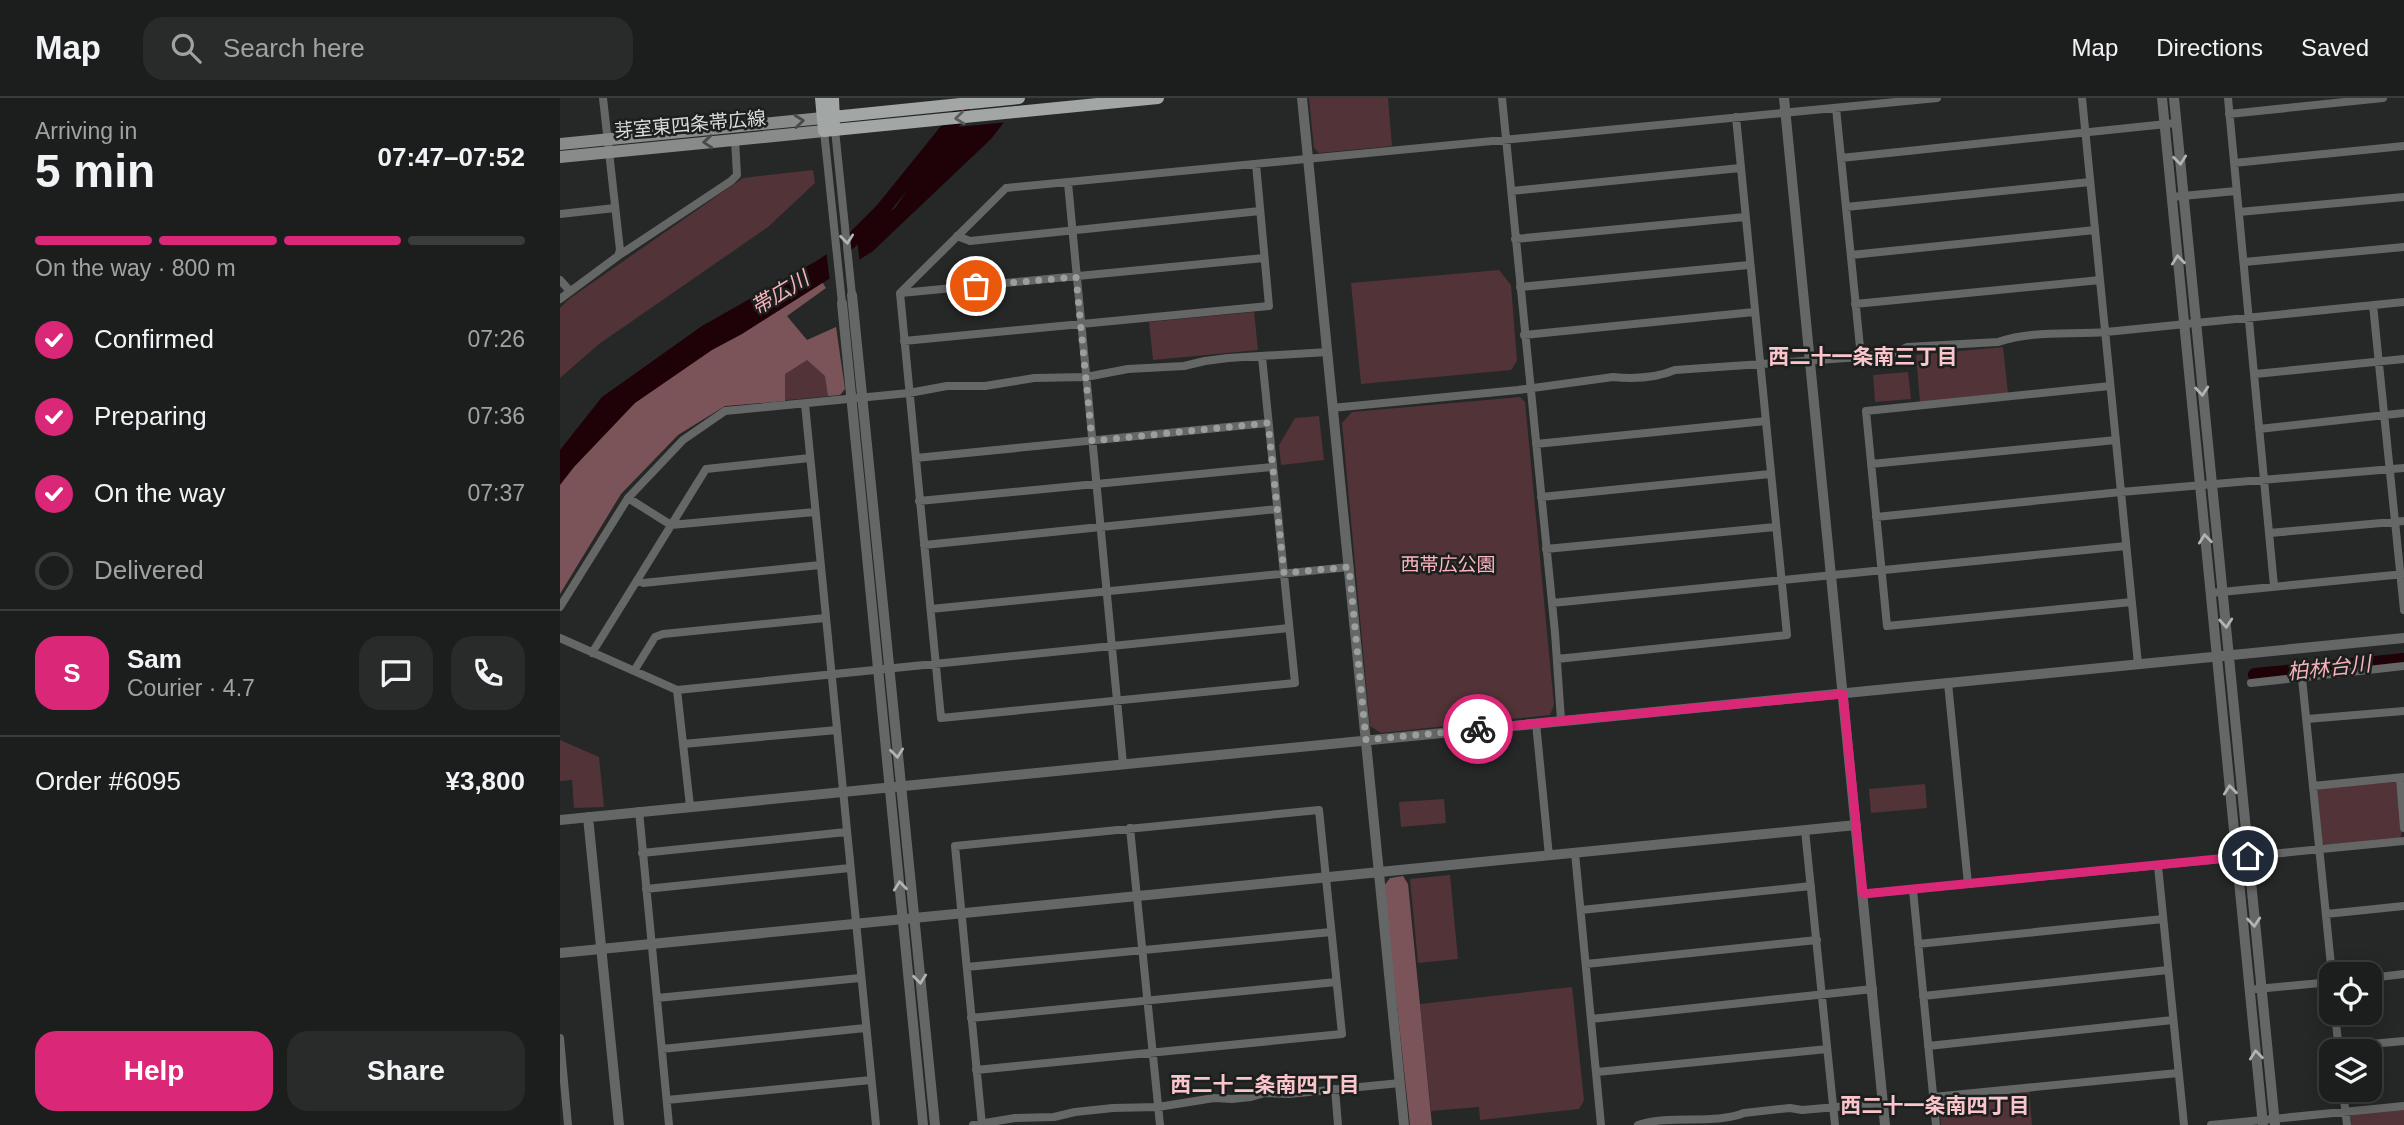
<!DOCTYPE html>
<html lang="en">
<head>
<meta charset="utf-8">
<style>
  body { margin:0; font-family:Helvetica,"Noto Sans JP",sans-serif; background:#292b2a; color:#f1f3f6; height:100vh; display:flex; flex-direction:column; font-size:26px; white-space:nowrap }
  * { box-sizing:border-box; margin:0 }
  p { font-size:23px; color:#a0a2a4 }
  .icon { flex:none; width:38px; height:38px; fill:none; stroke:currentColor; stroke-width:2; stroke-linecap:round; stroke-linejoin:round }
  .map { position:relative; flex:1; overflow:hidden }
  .drawer { display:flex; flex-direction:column; background:#1c1e1d; width:560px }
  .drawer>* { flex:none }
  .controls { position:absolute; left:1759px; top:864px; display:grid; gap:14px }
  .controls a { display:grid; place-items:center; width:63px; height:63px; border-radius:14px; background:#1c1e1d; box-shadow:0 4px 18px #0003,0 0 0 2px #3a3c3b; font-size:35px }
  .pin { position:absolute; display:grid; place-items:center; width:60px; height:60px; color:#fff; margin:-30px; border:4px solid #fff; border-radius:50%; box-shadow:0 2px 7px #0007 }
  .courier { position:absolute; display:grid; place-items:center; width:70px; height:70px; margin:-35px; border:5px solid #db2777; border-radius:50%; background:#fff; color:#222; box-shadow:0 2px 9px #0007 }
  .overview em { font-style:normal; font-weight:700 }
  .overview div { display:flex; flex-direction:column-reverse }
  .overview { display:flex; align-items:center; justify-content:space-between; height:119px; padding:0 35px }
  h1 { font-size:46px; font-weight:700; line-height:52px }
  .bar { display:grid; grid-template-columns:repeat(4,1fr); gap:10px 7px; align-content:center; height:84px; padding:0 35px }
  .bar i { height:9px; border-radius:5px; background:#3a3c3b }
  .bar .on { background:#db2777 }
  .bar p { grid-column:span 4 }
  .line { display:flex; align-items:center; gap:18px; padding:0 35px; border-top:2px solid #3a3c3b }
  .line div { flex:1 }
  .round { display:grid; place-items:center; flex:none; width:74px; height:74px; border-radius:21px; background:#292b2a }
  ol { padding:0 35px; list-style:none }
  li { display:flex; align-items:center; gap:21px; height:77px }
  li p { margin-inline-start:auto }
  li .icon { padding:7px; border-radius:50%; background:#db2777; color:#fff; stroke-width:4 }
  li:last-child { color:#a0a2a4 }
  li i { width:38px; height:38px; border:4px solid #3a3c3b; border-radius:50% }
  .action { display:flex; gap:14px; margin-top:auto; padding:14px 35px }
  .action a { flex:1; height:80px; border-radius:21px; background:#db2777; color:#fff; font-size:28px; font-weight:700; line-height:80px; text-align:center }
  .action a+a { background:#292b2a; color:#f1f3f6 }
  header { display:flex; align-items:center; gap:42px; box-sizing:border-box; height:98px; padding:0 35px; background:#1c1e1d; border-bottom:2px solid #3a3c3b }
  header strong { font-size:33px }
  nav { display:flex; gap:38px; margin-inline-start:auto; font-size:24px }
  .search { width:490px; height:63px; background:#292b2a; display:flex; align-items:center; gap:18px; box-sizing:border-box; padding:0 24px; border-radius:21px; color:#a0a2a4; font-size:26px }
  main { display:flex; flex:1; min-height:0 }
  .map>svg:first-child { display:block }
  .green { fill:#523338 }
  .forest { fill:#7b5459 }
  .water { fill:#1e0207 }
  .pier { fill:#252827 }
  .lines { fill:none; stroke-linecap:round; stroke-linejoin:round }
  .river { stroke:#1e0207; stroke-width:14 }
  .minor { stroke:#656766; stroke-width:8 }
  .tertiary { stroke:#656766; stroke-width:10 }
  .secondary { stroke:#888b89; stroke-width:12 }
  .primary { stroke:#a2a6a5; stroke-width:12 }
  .oneway { stroke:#585c5a }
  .oneway2 { stroke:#474a48 }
  .oneway3 { stroke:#b2b4b3 }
  .done { stroke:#9b9e9d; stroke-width:7; stroke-dasharray:0 12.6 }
  .route { stroke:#db2777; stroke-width:9 }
  .labels { text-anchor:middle; stroke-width:5; stroke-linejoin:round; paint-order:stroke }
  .street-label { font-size:19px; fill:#dbdddc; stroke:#1b1f1d }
  .park-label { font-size:19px; fill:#fdb6c0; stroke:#1b1f1d }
  .water-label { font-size:21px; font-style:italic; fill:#f8b2bb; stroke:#1b1f1d }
  .neighbourhood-label { font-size:21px; font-weight:bold; fill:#fac6cc; stroke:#1b1f1d }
</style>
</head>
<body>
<header>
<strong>Map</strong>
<div class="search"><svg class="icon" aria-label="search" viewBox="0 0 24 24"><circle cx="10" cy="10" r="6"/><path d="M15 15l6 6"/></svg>Search here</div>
<nav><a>Map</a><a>Directions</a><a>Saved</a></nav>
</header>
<main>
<section class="drawer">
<div class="overview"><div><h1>5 min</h1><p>Arriving in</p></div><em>07:47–07:52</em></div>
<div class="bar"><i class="on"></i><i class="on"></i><i class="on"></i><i></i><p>On the way · 800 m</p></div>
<ol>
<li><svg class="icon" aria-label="check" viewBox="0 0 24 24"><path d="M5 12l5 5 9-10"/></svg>Confirmed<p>07:26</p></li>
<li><svg class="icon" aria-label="check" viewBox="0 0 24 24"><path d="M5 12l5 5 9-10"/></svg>Preparing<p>07:36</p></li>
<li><svg class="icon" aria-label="check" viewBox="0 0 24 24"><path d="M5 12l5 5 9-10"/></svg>On the way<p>07:37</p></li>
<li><i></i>Delivered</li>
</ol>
<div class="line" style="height:126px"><b class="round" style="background:#db2777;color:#fff">S</b><div><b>Sam</b><p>Courier · 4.7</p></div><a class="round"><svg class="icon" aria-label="chat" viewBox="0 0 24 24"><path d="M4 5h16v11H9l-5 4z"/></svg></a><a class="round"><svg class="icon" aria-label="phone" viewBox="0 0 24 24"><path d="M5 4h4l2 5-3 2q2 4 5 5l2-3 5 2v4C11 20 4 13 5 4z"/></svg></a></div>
<div class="line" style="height:91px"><div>Order #6095</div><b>¥3,800</b></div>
<div class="action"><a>Help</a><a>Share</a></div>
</section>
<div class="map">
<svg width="1844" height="1027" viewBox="0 0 1844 1027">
  <rect width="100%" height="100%" fill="#252827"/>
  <path class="green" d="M749,0H828L832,48L759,55L754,50Z
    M253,72L255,85L208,129L39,246L0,280V210L9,201L183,80Z
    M939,172L951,187L957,263L951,272L801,286L791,185Z
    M694,214L698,252L593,262L589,224Z
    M276,229L280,297L165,308Z
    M1443,249L1448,295L1360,304L1356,257Z
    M1348,274L1351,301L1315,304L1313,277Z
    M960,299L965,304L994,607L990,617L821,635L810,628L782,325L792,314Z
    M759,318L764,362L721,367L719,347L735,320Z
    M0,642L39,659L44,709L14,710L12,682L0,683Z
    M1837,684L1842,734L1840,741L1765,747L1762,745L1757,690Z
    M1365,686L1367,710L1311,715L1309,691Z
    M884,701L886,725L841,729L839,704Z
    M890,777L898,861L858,865L850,781Z
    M1012,889L1024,1002L1019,1011L920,1022L919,1009L871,1013L860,906Z
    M1469,993L1472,1027H1381L1379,1002Z
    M1844,1011V1027H1791L1790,1018L1792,1016Z"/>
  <path class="forest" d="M258,178L266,190L227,218L247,242L276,229L285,291L280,297L268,298L265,278L247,262L225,276V303L165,308L118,337L61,396L0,496V378L62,309Z
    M843,778L848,786L872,1027H850L824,788L830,780Z"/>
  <path class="water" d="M411,0H463L431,41L313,153L182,236L152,252L75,305L14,369L0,387V352L42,299L142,228L258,162L335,110Z"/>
  <path class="pier" d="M407,0H466L449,24L387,30Z
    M296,132L300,166L270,184L266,152Z"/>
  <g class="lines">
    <path class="river" d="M289,145L323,111L403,12
      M1695,577L1844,562"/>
    <path class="minor" d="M43,0L60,152L58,158
      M942,0L995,535L1001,622
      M1522,0L1578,566
      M1668,0L1714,488
      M1276,10L1301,259
      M1669,16L1823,0
      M275,32L292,197
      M264,33L282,205
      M1281,60L1616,25
      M1674,65L1844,48
      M508,85L563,666
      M952,93L1180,70
      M1612,99L1676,93
      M1286,109L1530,84
      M1679,114L1844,99
      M0,116L55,110
      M397,138L410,143L700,113
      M955,141L1185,119
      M1291,157L1535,132
      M1684,164L1844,149
      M0,182L9,192
      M960,189L1189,167
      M341,195L704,160
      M0,201L58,158L171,83L177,77L175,42
      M1295,206L1540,182
      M1813,207L1844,512
      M964,237L1194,214
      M344,243L709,208L696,66
      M702,259L735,585L381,620L340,195L446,90L1377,0
      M1695,276L1844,261
      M1550,288L1306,313L1327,528L1572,504
      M245,306L316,1027
      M772,310L958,292L1053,279C1074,281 1096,280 1115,272L1301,259L1338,254L1347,249L1438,244C1472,232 1510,237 1546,234L1844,204
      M1699,331L1844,315
      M976,346L1206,323
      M356,360L708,325
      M1311,366L1556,342
      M981,399L1210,376
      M68,400L111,427L255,414
      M359,403L713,369
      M1316,419L1561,394L1844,370
      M1710,435L1844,423
      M364,447L717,411
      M986,451L1215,429
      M77,482L83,485L260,467
      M1651,495L1844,476
      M992,505L1566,448
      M0,509L68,400L123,342L165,313L349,295L387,288H425L474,280L526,279L568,271L624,268L645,263L668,260L768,254
      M371,511L789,469
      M0,540L117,592L729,530
      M32,555L146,371L250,360
      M997,561L1227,537L1176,19
      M74,573L95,539L103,536L265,520
      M1742,580L1772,877
      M1388,585L1408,786
      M1691,585L1844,568
      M117,592L130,708
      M1747,621L1844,613
      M976,625L989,758
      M123,646L277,632
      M1840,680L1844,730
      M1753,688L1844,679
      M79,713L109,1027
      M570,730L600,1027
      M1245,732L1275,1027
      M82,755L286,734
      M1015,755L1041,1027
      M1598,768L1624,1027
      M86,791L290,770
      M1353,792L1376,1027
      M1303,796L1844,743
      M1021,812L1251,788
      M1766,816L1844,808
      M1358,846L1603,821
      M1026,866L1257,842
      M407,869L771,834
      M1810,880L1844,876
      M1697,891L1771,884
      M1363,898L1608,872
      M97,900L300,880
      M1775,915L1779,954
      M411,920L776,884
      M1031,921L1313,891
      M0,940L8,1027
      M1368,948L1613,922
      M1778,949L1844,943
      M102,951L305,930
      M416,972L782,936L759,712L395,748L422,1027
      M1037,974L1267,951
      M775,991L778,1027
      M1783,992L1787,1027
      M1373,999L1618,975
      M107,1002L311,982
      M413,1027L455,1020L494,1019L515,1014L553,1010L598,1009L654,1000L672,1001L691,999L705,995L729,996L840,985
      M1078,1027C1111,1016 1154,1027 1184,1015L1230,1010L1242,1012L1323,1005
      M1651,1027L1844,1008"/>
    <path class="tertiary" d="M742,0L844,1027
      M1224,0L1325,1027
      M1602,0L1703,1027
      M1614,0L1715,1027
      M292,197L375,1027
      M282,205L363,1027
      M28,719L59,1027
      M0,722L1844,540
      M0,855L1296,727"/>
    <path class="secondary" d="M0,46L263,20
      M0,59L264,33"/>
    <path class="primary" d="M261,0L264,33L598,0
      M273,0L274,24
      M263,20L459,0"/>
  </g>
  <defs><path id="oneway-chevron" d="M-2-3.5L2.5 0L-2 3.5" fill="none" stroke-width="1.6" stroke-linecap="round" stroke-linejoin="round" transform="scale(1.75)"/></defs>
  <use class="oneway" href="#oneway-chevron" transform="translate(400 20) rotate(174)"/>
  <g class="oneway2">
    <use href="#oneway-chevron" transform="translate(239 23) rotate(-6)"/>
    <use href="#oneway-chevron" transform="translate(148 44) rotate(175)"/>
  </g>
  <g class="oneway3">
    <use href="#oneway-chevron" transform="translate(1620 62) rotate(84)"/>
    <use href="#oneway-chevron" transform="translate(287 141) rotate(84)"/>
    <use href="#oneway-chevron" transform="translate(1618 162) rotate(-96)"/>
    <use href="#oneway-chevron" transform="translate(1642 293) rotate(85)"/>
    <use href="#oneway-chevron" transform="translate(1645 441) rotate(-96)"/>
    <use href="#oneway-chevron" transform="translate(1666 525) rotate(85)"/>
    <use href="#oneway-chevron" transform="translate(337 655) rotate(84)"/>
    <use href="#oneway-chevron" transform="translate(1670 692) rotate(-96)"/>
    <use href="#oneway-chevron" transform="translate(340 788) rotate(-96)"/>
    <use href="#oneway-chevron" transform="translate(1694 824) rotate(85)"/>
    <use href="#oneway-chevron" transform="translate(360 881) rotate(84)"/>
    <use href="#oneway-chevron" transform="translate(1696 957) rotate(-96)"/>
  </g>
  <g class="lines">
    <path class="done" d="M416,188L516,179L532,343L708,325L724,475L789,469L806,642L918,631"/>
    <path class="route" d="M918,631L1283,596L1303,796L1688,758"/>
  </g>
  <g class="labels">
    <g class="street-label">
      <text transform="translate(130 26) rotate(-5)" y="7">芽室東四条帯広線</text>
    </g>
    <g class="park-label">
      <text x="888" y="473">西帯広公園</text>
    </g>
    <g class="water-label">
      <text transform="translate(220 195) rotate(-31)" y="7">帯広川</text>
      <text transform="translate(1769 570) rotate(-6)" y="7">柏林台川</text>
    </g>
    <g class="neighbourhood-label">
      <text x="1303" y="266">西二十一条南三丁目</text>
      <text x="705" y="994">西二十二条南四丁目</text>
      <text x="1375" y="1015">西二十一条南四丁目</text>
    </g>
  </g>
</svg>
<div class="controls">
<a><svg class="icon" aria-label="locate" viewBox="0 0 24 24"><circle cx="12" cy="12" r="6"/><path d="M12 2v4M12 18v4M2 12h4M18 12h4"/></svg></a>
<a><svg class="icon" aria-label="layers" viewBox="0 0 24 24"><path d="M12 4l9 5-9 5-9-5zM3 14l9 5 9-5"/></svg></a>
</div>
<div class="pin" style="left:416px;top:188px;background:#ea580c"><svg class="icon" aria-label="bag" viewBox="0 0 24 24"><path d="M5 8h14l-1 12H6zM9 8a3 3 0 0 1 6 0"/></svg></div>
<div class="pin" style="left:1688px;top:758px;background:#1f2937"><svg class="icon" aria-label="home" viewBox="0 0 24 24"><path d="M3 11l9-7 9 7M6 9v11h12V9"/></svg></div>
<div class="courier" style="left:918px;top:631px"><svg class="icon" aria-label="bike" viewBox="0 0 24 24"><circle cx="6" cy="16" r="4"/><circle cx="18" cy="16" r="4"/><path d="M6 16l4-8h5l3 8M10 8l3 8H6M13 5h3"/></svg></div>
</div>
</main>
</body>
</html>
